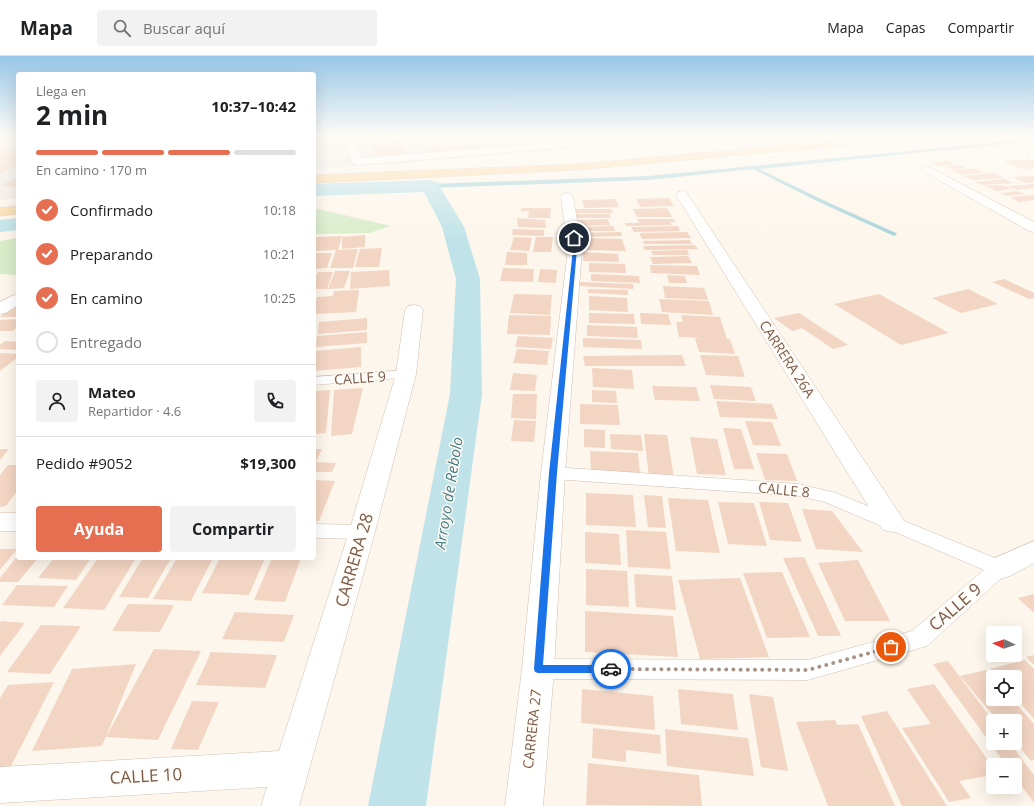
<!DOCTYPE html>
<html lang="es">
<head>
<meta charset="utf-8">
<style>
  body { margin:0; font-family:"Open Sans",sans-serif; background:#f2f2f2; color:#202124; height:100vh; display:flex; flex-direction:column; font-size:15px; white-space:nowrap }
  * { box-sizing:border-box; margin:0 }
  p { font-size:13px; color:#757577 }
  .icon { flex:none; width:22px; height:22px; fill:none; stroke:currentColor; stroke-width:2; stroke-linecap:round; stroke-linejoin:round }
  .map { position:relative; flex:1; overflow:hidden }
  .panel { position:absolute; left:16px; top:16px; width:300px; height:488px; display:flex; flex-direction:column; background:#fff; border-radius:4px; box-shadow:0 4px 16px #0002 }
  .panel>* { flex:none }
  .needle { width:26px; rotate:274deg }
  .buttons { position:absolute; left:986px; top:570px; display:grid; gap:8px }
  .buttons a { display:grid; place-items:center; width:36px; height:36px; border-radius:4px; background:#fff; box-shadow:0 4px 16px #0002; font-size:20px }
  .pin { position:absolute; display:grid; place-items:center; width:34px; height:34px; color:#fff; margin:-17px; border:2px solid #fff; border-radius:50%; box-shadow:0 1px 4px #0007 }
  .courier { position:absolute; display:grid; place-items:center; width:40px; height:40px; margin:-20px; border:3px solid #1a73e8; border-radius:50%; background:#fff; color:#222; box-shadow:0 1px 5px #0007 }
  .overview em { font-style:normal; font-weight:700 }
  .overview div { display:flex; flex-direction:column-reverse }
  .overview { display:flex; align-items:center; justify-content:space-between; height:68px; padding:0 20px }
  h1 { font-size:26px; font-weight:700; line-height:30px }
  .bar { display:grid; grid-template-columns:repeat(4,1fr); gap:6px 4px; align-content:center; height:48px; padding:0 20px }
  .bar i { height:5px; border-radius:3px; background:#e0e0e0 }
  .bar .active { background:#e76f51 }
  .bar p { grid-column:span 4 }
  .line { display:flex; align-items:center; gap:10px; padding:0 20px; border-top:1px solid #e0e0e0 }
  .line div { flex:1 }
  .round { display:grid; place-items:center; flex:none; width:42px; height:42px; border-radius:4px; background:#f2f2f2 }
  ol { padding:0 20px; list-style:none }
  li { display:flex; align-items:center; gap:12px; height:44px }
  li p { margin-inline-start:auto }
  li .icon { padding:4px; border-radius:50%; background:#e76f51; color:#fff; stroke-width:4 }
  li:last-child { color:#757577 }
  li i { width:22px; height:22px; border:2px solid #e0e0e0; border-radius:50% }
  .action { display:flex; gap:8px; margin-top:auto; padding:8px 20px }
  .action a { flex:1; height:46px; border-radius:4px; background:#e76f51; color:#fff; font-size:16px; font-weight:700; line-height:46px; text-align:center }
  .action a+a { background:#f2f2f2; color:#202124 }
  header { display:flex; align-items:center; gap:24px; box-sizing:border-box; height:56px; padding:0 20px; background:#fff; border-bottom:1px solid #e0e0e0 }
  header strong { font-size:19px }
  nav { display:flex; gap:22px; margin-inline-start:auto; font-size:14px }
  .search { width:280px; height:36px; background:#f2f2f2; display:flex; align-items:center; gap:10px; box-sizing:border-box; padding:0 14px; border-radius:4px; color:#757577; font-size:15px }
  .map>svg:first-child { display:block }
  .industrial { fill:#efe9e4 }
  .green { fill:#d8ecc9 }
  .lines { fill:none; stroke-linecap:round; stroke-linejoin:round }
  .stream { fill:#a5d3da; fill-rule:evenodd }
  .canal { fill:#bfe3e8; fill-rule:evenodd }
  .building { fill:#f3d5c3 }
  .lane-casing { stroke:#d1beb0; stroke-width:1 }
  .street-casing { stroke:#d1beb0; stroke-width:1 }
  .primary-casing { stroke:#dad1cd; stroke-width:1 }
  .lane { fill:#fff; fill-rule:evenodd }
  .street { fill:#fff; fill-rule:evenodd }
  .primary { fill:#fbd9a5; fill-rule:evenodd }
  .route { fill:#1a73e8 }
  .done { stroke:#a89285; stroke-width:4; stroke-dasharray:0 7.2 }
  .labels { text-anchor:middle; stroke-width:3; stroke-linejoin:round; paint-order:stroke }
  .street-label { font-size:14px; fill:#7a5c4d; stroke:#fffaf3 }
  .water-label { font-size:15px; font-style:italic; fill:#437c86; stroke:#fffaf3 }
  .near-street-label { font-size:17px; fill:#7a5c4d; stroke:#fffaf3 }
</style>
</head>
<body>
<header>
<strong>Mapa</strong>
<div class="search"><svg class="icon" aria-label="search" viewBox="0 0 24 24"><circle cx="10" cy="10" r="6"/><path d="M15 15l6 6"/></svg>Buscar aquí</div>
<nav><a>Mapa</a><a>Capas</a><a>Compartir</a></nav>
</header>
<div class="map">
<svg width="1034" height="750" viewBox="0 0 1034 750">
  <rect width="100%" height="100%" fill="#fdf6ec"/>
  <path class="industrial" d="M0,79H18V142L0,144Z
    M314,79H723L389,108L314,112Z"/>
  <path class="green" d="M314,152L391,170L369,177L314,178Z
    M18,182V219L0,218V185Z"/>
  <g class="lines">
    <path class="stream" d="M1034,83V85L759,113L823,144L896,177L897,178L894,180L819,146L753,113L648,124L430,132L427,130L430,128L648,120Z"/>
    <path class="canal" d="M430,124L437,126L464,171L480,223L482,338L426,750H368L450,338L456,223L442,171L424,136L314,140V128Z
      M18,162V174L0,176V164Z"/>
  </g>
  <path class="building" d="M422,79H474L476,80L425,84Z
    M402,83L407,98L373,100L370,85Z
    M334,84L332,90H325L326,85Z
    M477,87L481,92L425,97L422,92Z
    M3,90L18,91V109L0,118V92Z
    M1029,103L1034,105V112L1022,113L1003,105Z
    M949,105L956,108L939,110L932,106Z
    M959,109L966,112L954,113L946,110Z
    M975,113L985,117L962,118L952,114Z
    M994,117L1004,122L973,124L962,120Z
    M1034,120V126L1025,127L1013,121Z
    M18,121V131L0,130Z
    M1005,123L1013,127L982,129L974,126Z
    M1034,128V132L1017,134L1008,130Z
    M1003,129L1013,133L996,135L986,130Z
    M1019,135L1025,138L1007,140L1000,137Z
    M1034,139V144L1019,146L1010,141Z
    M669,142L674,150L640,151L636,143Z
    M616,143L619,151L585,152L582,144Z
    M522,152H551L550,162H528L529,155H521Z
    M667,152L672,161H637L633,153Z
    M573,153H611L613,157H574Z
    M575,158H610L611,162H576Z
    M517,162L545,164L546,172L518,171Z
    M608,163L610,169L579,170L577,164Z
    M637,163H674L676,166H670L672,169L626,170L625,167H639Z
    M613,170L615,175H585L584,171Z
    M678,170L680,175L634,176L631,171Z
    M513,173L544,174V180L512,179Z
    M621,176L622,180L583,181L581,177Z
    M687,176L691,182L642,183L639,177Z
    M365,179V191L342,193V181Z
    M342,180L338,194L358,193L353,212H330L336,194L314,195V181Z
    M514,181L532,182L529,195L510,194Z
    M536,181H553L551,196H533Z
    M581,182L622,183L626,195L582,194Z
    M690,184L692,188H644L643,185Z
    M695,189L698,193L645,194L643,190Z
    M382,192L379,211H355L360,193Z
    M687,194L689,199H653L651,195Z
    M507,196L527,197V209H505Z
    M583,196L618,198L619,206L583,205Z
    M314,197H332L327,212L314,213Z
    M688,200L692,207L653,208L650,201Z
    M589,207L625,208L626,217L589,216Z
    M650,209L697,210L700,219L651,217Z
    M503,212L534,213L533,226L500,225Z
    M540,213L557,214L556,227L538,226Z
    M389,214L390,230L350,233L351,216Z
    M335,215H350L344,232L328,233Z
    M318,216H333L327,233H314V224Z
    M591,218L639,220L640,227L591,225Z
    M667,219L685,220L687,227H669Z
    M1004,223L1034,237V242L1029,243L992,226Z
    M580,226L633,228V233L580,230Z
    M663,230L704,232L708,244L665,242Z
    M588,233L628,234V239L588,237Z
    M968,233L998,248L961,257L932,242Z
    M359,234L356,256L314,258L317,241L333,240L334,235Z
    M514,238L552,239L550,259L510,257Z
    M879,238L949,277L901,289L834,248Z
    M589,240L627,242L628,256L589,254Z
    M659,243L709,245L713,259L662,256Z
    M15,249H18V261H0Z
    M589,257L634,258L635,268L589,267Z
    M640,257L668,258L671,269L641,268Z
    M799,257L848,289L833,293L802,272L792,275L774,262Z
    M509,259L551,260L550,279L507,278Z
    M681,259L720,261L727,283L679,281L676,266H683Z
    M367,262V274L318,278L319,266Z
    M18,263V270L13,275H0V264Z
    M587,269L637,271L638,282L587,280Z
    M367,276V287L316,291L317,280Z
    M518,280L553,282L551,293L515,291Z
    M583,282L641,284L642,293L583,291Z
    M695,282L730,283L735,298L699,296Z
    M5,285L18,286V294L0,293V289Z
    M361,291V311L314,315L315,295Z
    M517,293L549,295L547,309L513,307Z
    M0,297L18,298V301L0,315Z
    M682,299L686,310H585L583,300Z
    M700,299L738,300L745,321L706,319Z
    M592,312L632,314L634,333L593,331Z
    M513,317L537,319L535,335L510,334Z
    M710,329L751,331L756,345L714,343Z
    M652,330L696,331L700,345L655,344Z
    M363,332L352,378L331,380L334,334Z
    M330,334L326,377L314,378V335Z
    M592,334L616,335L617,347L592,346Z
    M513,338H537L536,363L511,362Z
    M716,345L772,348L778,363L720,361Z
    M580,348L618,349L620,369L580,368Z
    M514,364L536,365L534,386L511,385Z
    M745,365L772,366L781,390L753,389Z
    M723,372L741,373L754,413H734Z
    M584,373L605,374V392L584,391Z
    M610,378L641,379L643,395L611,393Z
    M644,378L667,379L674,422L649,421Z
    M690,381L717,383L726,419L697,418Z
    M0,393H9L0,404Z
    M314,393H322L316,406L336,407L332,416H314Z
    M590,395L638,397L640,418L591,415Z
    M756,397L787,398L797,425L765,424Z
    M8,409H18V434L6,450L0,451V419Z
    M314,424L335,425L319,465H314Z
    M586,437L633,439L636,471L586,469Z
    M644,439L662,440L666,472L648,471Z
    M668,442L708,444L720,497L676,495Z
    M718,446L754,447L767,490L728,488Z
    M759,446L788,447L802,486L770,484Z
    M802,453L832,455L863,496L816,493Z
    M626,474L666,476L671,513L628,511Z
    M585,476L619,478L621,509L585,507Z
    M0,493H17L0,514Z
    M18,499V502H38L18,526H0V522Z
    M804,501L841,580H818L783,502Z
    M54,502H91L76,524L38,522Z
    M98,502H136L104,554L63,552Z
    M143,502H171L148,542L119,541Z
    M177,502H213L191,545L153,543Z
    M220,502H265L249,539L202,537Z
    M272,502H301L285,546L254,544Z
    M858,504L890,565H845L818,507Z
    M586,513L627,515L629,551L586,549Z
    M782,516L810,581L767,582L743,517Z
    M634,518L672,520L676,554L636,551Z
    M740,522L769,601L700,603L678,524Z
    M17,529L68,530L54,551L2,549Z
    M1034,538V557L1018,542Z
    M128,548L174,549L160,576L112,575Z
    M585,555L673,560L678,601L585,596Z
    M235,556L294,559L284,586L222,583Z
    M1,565L25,567L0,600V567Z
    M41,569L81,570L50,618L7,616Z
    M154,593L201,595L158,684L106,681Z
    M211,596L277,599L265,632L196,629Z
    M1034,599V609L1026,601Z
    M1025,604L1034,613V663L1015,641V621H997L990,613Z
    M948,605L993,665V687H1010L1034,719V747L1015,721V709H1006L933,608Z
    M136,608L102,690L32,695L72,613Z
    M986,614L993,622V643H1012L1034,668V704L1031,705L1015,686V665H998L960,620Z
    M54,626L10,712L0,713V642L8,629Z
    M934,628L993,711V719L959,725L971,742L949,746L902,672L931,668L907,633Z
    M582,633L653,640L655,674L581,667Z
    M678,633L733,638L738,674L681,668Z
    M749,638L773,641L788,715L761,711Z
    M192,645L219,646L198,694L171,693Z
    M887,655L947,750H902L861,660Z
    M835,664L837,669L858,668L895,750H828L796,666Z
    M593,672L660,679L661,698L626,694V706L592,702Z
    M665,673L748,682L754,720L667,710Z
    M588,707L699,719L702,750L586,749Z"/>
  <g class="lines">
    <defs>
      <path id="lane" d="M406,314L411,315L413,318L411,321L314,329V321Z
        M553,411L799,428L836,437L1007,507L1010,512L1007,517L927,590L808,624L538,623L530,620L526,613L530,606L538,603L808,604L912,575L984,514L825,446L799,440L553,423L547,421L544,417L547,413Z
        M314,468L362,469L369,471L372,476L369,481L362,483L314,482Z"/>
      <path id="street" d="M342,79H352L361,102L645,79H683L678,82L357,109L352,106Z
        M18,80V86L0,87V81Z
        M1032,95H1034V102L1027,98Z
        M927,110L1034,166V176L1029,175L923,115L921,113L923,111Z
        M682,135L686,136L688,139L901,460L905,467L901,474L892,476L883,474L676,139L678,136Z
        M567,137L571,138L573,141L582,193L565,417L554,613L543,750H505L522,613L541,417L568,193L561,141L563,138Z
        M14,239L18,240V249L6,257L0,258V246Z
        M414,249L420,250L423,254L416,318L375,476L299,750H261L267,731L0,747V711L279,695L349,476L396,318L405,254L408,250Z
        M0,457H18V475H0Z
        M1034,485V507L1010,520L1000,523L990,520L986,512L990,504Z"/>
      <path id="primary" d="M898,79H933L928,82L577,114L314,127V119L577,108Z
        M18,150V158L0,160V152Z"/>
    </defs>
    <use href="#lane" class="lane-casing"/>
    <use href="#street" class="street-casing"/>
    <use href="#primary" class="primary-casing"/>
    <use href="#lane" class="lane"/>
    <use href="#street" class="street"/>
    <use href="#primary" class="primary"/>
  </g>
  <linearGradient id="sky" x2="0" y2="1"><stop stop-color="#97c7e8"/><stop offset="0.43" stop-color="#fefbf6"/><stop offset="1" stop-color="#fefbf6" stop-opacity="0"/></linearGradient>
  <rect width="1034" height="184" fill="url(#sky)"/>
  <path class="route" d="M574,181L576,182L577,193L557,417L543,609H611L614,610L615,613L614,616L611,617H538L535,616L534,613L549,417L573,193L572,182Z"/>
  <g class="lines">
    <path class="done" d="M611,613L808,614L891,591"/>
  </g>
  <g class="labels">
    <g class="street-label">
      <text transform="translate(787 303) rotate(57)" y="5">CARRERA 26A</text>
      <text transform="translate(360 322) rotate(-4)" y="5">CALLE 9</text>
      <text transform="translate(784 434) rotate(6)" y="5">CALLE 8</text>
      <text transform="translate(532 673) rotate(-84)" y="5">CARRERA 27</text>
    </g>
    <g class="water-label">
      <text transform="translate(449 437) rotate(-81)" y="5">Arroyo de Rebolo</text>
    </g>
    <g class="near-street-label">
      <text transform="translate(354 504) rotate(-74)" y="6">CARRERA 28</text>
      <text transform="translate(955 551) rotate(-41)" y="6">CALLE 9</text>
      <text transform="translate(146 720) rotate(-3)" y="6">CALLE 10</text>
    </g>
  </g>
</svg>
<div class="buttons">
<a><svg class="needle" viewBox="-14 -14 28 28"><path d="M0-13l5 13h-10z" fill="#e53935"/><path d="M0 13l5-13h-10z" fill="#757577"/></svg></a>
<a><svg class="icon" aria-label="locate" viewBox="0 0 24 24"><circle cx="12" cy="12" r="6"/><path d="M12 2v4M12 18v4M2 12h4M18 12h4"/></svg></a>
<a>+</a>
<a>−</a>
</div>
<div class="pin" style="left:891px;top:591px;background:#ea580c"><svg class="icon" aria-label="bag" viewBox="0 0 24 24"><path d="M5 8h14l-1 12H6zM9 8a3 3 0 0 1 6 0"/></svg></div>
<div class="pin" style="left:574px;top:182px;background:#1f2937"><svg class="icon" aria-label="home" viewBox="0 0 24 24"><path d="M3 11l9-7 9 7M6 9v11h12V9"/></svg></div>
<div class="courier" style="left:611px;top:613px"><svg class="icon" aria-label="car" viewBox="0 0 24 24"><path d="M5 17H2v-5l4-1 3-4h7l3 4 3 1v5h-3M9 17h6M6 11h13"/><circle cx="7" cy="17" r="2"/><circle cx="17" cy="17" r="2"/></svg></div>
<section class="panel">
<div class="overview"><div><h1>2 min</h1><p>Llega en</p></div><em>10:37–10:42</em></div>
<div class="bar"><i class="active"></i><i class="active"></i><i class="active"></i><i></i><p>En camino · 170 m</p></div>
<ol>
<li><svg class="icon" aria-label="check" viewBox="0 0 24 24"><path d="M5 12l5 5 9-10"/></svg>Confirmado<p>10:18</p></li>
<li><svg class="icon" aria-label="check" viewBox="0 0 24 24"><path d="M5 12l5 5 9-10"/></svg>Preparando<p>10:21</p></li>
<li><svg class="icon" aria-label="check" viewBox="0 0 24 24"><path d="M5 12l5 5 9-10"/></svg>En camino<p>10:25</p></li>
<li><i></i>Entregado</li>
</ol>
<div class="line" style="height:72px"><a class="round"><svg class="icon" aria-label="person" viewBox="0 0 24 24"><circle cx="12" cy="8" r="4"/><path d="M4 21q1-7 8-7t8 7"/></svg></a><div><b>Mateo</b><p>Repartidor · 4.6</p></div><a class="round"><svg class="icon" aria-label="phone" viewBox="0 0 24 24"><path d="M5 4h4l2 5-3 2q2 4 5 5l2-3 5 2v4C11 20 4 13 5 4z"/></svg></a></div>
<div class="line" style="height:52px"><div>Pedido #9052</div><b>$19,300</b></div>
<div class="action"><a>Ayuda</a><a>Compartir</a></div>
</section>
</div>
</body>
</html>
